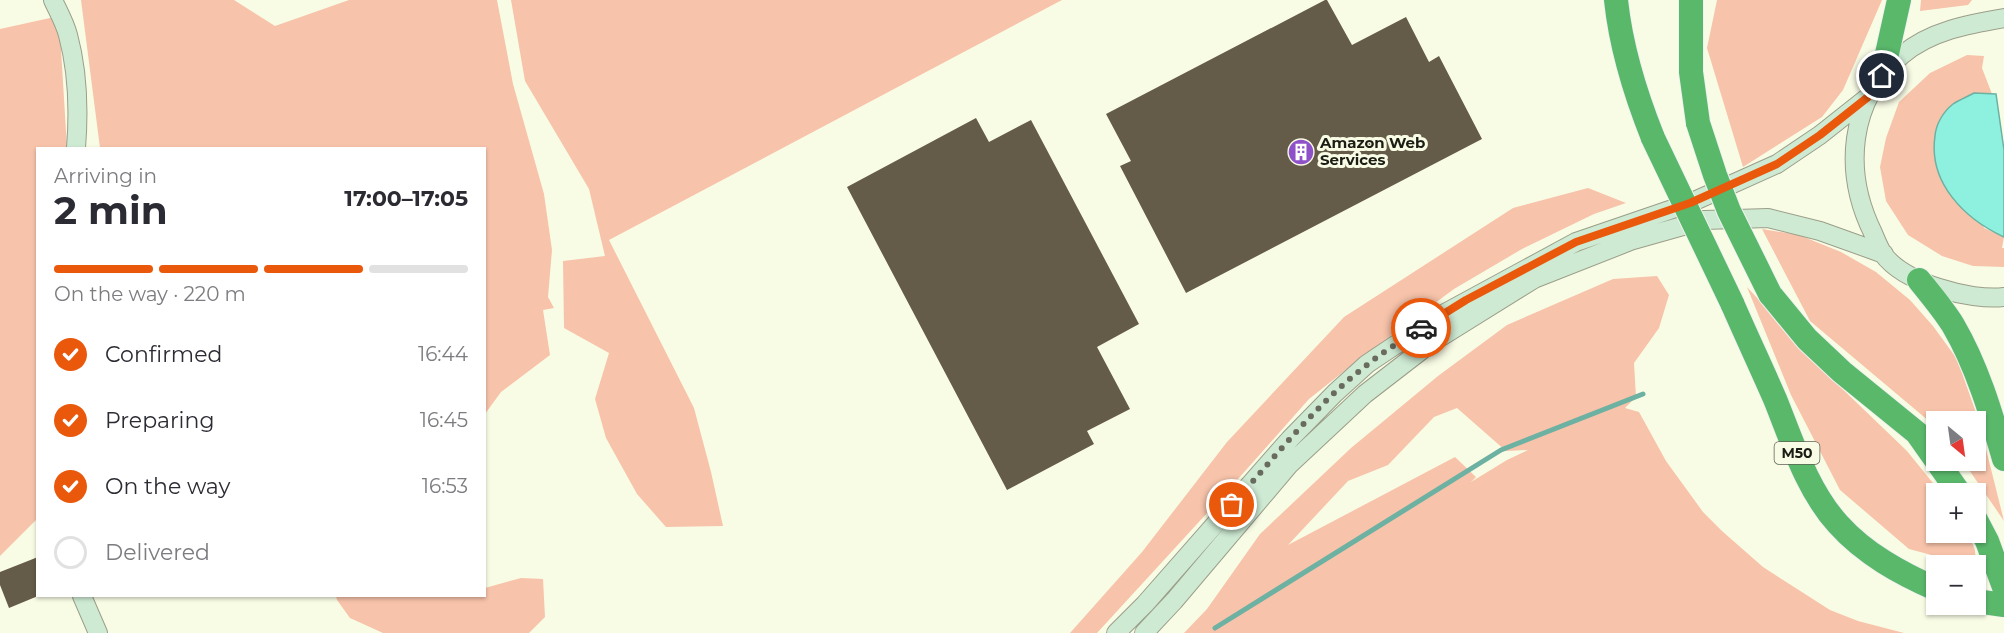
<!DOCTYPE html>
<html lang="en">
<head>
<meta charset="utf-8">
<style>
  body { margin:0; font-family:Montserrat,sans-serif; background:#f2f2f3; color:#2b2b33; height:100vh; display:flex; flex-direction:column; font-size:22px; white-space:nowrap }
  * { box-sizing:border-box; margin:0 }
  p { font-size:20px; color:#7c7c81 }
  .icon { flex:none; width:33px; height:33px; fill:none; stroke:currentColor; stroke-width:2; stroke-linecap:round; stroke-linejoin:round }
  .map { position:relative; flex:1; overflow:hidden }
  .details { position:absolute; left:36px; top:147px; width:450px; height:450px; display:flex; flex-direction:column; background:#fff; border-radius:0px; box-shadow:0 2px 4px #0004 }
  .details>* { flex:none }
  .needle { width:39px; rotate:151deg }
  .tools { position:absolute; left:1926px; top:411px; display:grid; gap:12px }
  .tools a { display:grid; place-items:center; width:60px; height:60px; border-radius:0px; background:#fff; box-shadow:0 2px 4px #0004; font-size:30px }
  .pin { position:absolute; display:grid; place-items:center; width:51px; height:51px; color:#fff; margin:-26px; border:3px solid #fff; border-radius:50%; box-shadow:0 2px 6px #0007 }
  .courier { position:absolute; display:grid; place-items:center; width:60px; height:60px; margin:-30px; border:4px solid #ea580c; border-radius:50%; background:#fff; color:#222; box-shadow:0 2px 8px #0007 }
  .overview em { font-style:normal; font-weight:700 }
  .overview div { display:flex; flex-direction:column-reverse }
  .overview { display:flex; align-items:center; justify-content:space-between; height:102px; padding:0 18px }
  h1 { font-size:39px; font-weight:700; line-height:45px }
  .bar { display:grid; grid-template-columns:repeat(4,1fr); gap:9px 6px; align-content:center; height:72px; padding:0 18px }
  .bar i { height:8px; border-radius:4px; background:#e1e1e2 }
  .bar .on { background:#ea580c }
  .bar p { grid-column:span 4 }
  ol { padding:0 18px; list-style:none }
  li { display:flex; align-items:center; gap:18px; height:66px }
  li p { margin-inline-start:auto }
  li .icon { padding:6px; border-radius:50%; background:#ea580c; color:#fff; stroke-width:4 }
  li:last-child { color:#7c7c81 }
  li i { width:33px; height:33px; border:3px solid #e1e1e2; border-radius:50% }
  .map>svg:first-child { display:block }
  .green { fill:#f7c3aa; fill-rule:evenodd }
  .water { fill:#8ef1df; stroke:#6cb1a2; stroke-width:1.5 }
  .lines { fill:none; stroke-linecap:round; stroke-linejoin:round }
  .stream { stroke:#6cb1a2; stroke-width:5 }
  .building { fill:#655b49 }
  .secondary-casing { stroke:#9b9e89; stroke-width:20 }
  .highway-casing { stroke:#f1f1f1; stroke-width:26 }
  .secondary { stroke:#ceead3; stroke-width:18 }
  .highway { stroke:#5ab86b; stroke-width:24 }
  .highway-bridge-casing { stroke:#f1f1f1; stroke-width:26; stroke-linecap:butt }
  .highway-bridge { stroke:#5ab86b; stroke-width:24 }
  .done { stroke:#696b5e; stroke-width:6; stroke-dasharray:0 10.8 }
  .route { stroke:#ea580c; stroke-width:8 }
  .labels { text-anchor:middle; stroke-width:6; stroke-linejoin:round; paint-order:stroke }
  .shield { fill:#f9fce5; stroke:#5e6053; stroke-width:1.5 }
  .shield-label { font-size:14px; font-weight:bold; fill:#1c1d15 }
  .poi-label { font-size:15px; font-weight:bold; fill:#1c1d15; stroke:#f9fce5; text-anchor:start }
</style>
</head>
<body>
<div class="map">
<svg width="2004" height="633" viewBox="0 0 2004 633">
  <rect width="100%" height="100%" fill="#f9fce5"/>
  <path class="green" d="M81,0H234L275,26L349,0H497L513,84L544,194L552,250L548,297L554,308L543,310L550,355L501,392L485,414L484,148H100Z
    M511,0H1062L609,240L694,408L711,472L723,526L666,527L637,494L606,438L595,399L609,353L564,328L563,261L605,256L589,189L525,81Z
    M1717,0H1882L1843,90L1822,117L1743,167L1707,48Z
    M1921,0H1972L1968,5L1920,11Z
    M59,16L67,148H38L37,519L0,556V29Z
    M1967,55L1984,56L1982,68L1992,94C1970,93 1959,98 1944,114L1984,228L2004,237L2002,248H2004V267L1973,266L1942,256L1908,235L1886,201L1880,167L1886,138L1899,102L1930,73Z
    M1588,188L1626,203L1594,214L1522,249L1454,289L1362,357L1309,399L1230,488L1097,633H1070L1142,552L1227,442L1344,317L1513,208Z
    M1762,229L1799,235L1841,252L1876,272L1910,300L1933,326L1957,359L1979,421L2004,521L1963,461L1976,460V422H1936V427L1810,321Z
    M1657,276L1669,295L1659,328L1634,363L1636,397L1625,408L1639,412L1666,461L1703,512L1722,531L1763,567L1830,610L1858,621L1904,633H1184L1207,609L1260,534L1351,448L1438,376L1507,325L1613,279ZM1457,408L1506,451L1528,450L1507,460L1471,482L1476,477L1455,457L1288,545L1348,481L1388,465L1434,417Z
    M1747,287L1830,377L1907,451L1941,493L1936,494V532L1968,533L1975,550L1976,567V566L1969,565L1909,549L1840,490L1791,395Z
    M521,578L543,579L545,617L529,633H383L350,618L337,600L336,596H484L485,588Z"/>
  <path class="water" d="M1974,93L1996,94L2004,150V237C1965,219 1928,183 1935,136C1936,124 1943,112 1953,104C1959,100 1967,97 1974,93Z"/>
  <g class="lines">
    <path class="stream" d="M1215,628L1501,450L1643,394"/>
  </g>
  <path class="building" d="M1325,0H1327L1352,45L1406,17L1429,62L1439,56L1482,139L1186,293L1120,166L1131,161L1106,114Z
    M976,118L989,142L1031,120L1139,324L1097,347L1130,409L1087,431L1094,444L1007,490L847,187Z
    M38,557V596L9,608L0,585V572Z"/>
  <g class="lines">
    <defs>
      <path id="secondary" d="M53,0C58,11 65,23 68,35C78,72 79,111 76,148
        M2004,18C1969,24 1930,31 1902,55C1848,101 1843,172 1873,233C1876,240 1879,248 1883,254C1904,283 1970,301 2004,297
        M82,596L98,633
        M1116,633L1145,604L1290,439L1335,393L1367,364L1434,319L1576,242L1690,203L1777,164L1820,135L1868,97
        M1144,633L1174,601L1289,465L1365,394L1431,343L1534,279L1633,240L1704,220L1768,218L1820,231L1884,254"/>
      <path id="highway" d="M1616,0C1621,48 1635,93 1653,138
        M1691,0V72L1698,123
        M1882,76L1899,0
        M1919,280C1931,295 1943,309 1953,325C1977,366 1991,413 2004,459
        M1770,294L1807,339L1842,372L1917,433L1960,494
        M1732,303C1746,335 1761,367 1775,399C1792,441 1807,490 1838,524C1865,554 1900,573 1936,589
        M1976,520L1987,541L2004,587
        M1976,601L2004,605"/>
    </defs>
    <use href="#secondary" class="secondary-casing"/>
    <use href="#highway" class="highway-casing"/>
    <use href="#secondary" class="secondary"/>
    <use href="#highway" class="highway"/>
    <defs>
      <path id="highway-bridge" d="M1698,123L1715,175L1729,211L1770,294
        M1653,138L1732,303"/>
    </defs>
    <use href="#highway-bridge" class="highway-bridge-casing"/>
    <use href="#highway-bridge" class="highway-bridge"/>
  </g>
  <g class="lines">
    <path class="done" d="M1232,505C1275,457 1316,404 1367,365C1384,351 1403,340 1421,328"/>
    <path class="route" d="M1421,328L1466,300L1576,242L1690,203L1777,164L1820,135L1868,97L1882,76"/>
  </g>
  <defs>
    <symbol id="building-disc" viewBox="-11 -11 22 22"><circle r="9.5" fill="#8e51c7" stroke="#f9fce5"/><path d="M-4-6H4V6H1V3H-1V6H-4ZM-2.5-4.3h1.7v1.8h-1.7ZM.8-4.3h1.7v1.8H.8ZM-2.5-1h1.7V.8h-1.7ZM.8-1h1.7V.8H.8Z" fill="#fff"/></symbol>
  </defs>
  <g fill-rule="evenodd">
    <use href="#building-disc" x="1286" y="137" width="30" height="30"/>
  </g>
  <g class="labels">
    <rect class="shield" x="1774.5" y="442" width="45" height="22" rx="4.5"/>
    <g class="shield-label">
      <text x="1797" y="458">M50</text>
    </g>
    <g class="poi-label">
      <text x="1320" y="148">Amazon Web<tspan x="1320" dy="17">Services</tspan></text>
    </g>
  </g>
</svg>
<div class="tools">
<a><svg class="needle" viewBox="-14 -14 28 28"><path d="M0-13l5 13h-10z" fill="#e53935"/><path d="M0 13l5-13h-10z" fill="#7c7c81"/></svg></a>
<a>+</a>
<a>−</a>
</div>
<div class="pin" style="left:1232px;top:505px;background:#ea580c"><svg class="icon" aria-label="bag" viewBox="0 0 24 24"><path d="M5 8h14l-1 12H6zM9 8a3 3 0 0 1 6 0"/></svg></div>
<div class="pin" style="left:1882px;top:76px;background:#1f2937"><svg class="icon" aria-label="home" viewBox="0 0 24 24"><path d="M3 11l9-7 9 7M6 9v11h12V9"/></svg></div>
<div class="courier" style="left:1421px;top:328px"><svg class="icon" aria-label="car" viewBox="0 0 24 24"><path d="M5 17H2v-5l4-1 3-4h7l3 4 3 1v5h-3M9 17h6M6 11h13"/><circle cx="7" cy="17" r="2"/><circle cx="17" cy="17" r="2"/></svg></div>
<section class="details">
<div class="overview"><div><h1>2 min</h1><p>Arriving in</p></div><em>17:00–17:05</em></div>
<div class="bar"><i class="on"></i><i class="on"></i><i class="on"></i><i></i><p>On the way · 220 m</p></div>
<ol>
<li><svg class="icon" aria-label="check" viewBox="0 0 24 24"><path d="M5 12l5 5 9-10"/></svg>Confirmed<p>16:44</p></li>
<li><svg class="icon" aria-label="check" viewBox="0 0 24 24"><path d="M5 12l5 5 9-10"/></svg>Preparing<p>16:45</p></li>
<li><svg class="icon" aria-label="check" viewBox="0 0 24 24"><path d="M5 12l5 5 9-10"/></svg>On the way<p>16:53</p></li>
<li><i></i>Delivered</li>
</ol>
</section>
</div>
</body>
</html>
